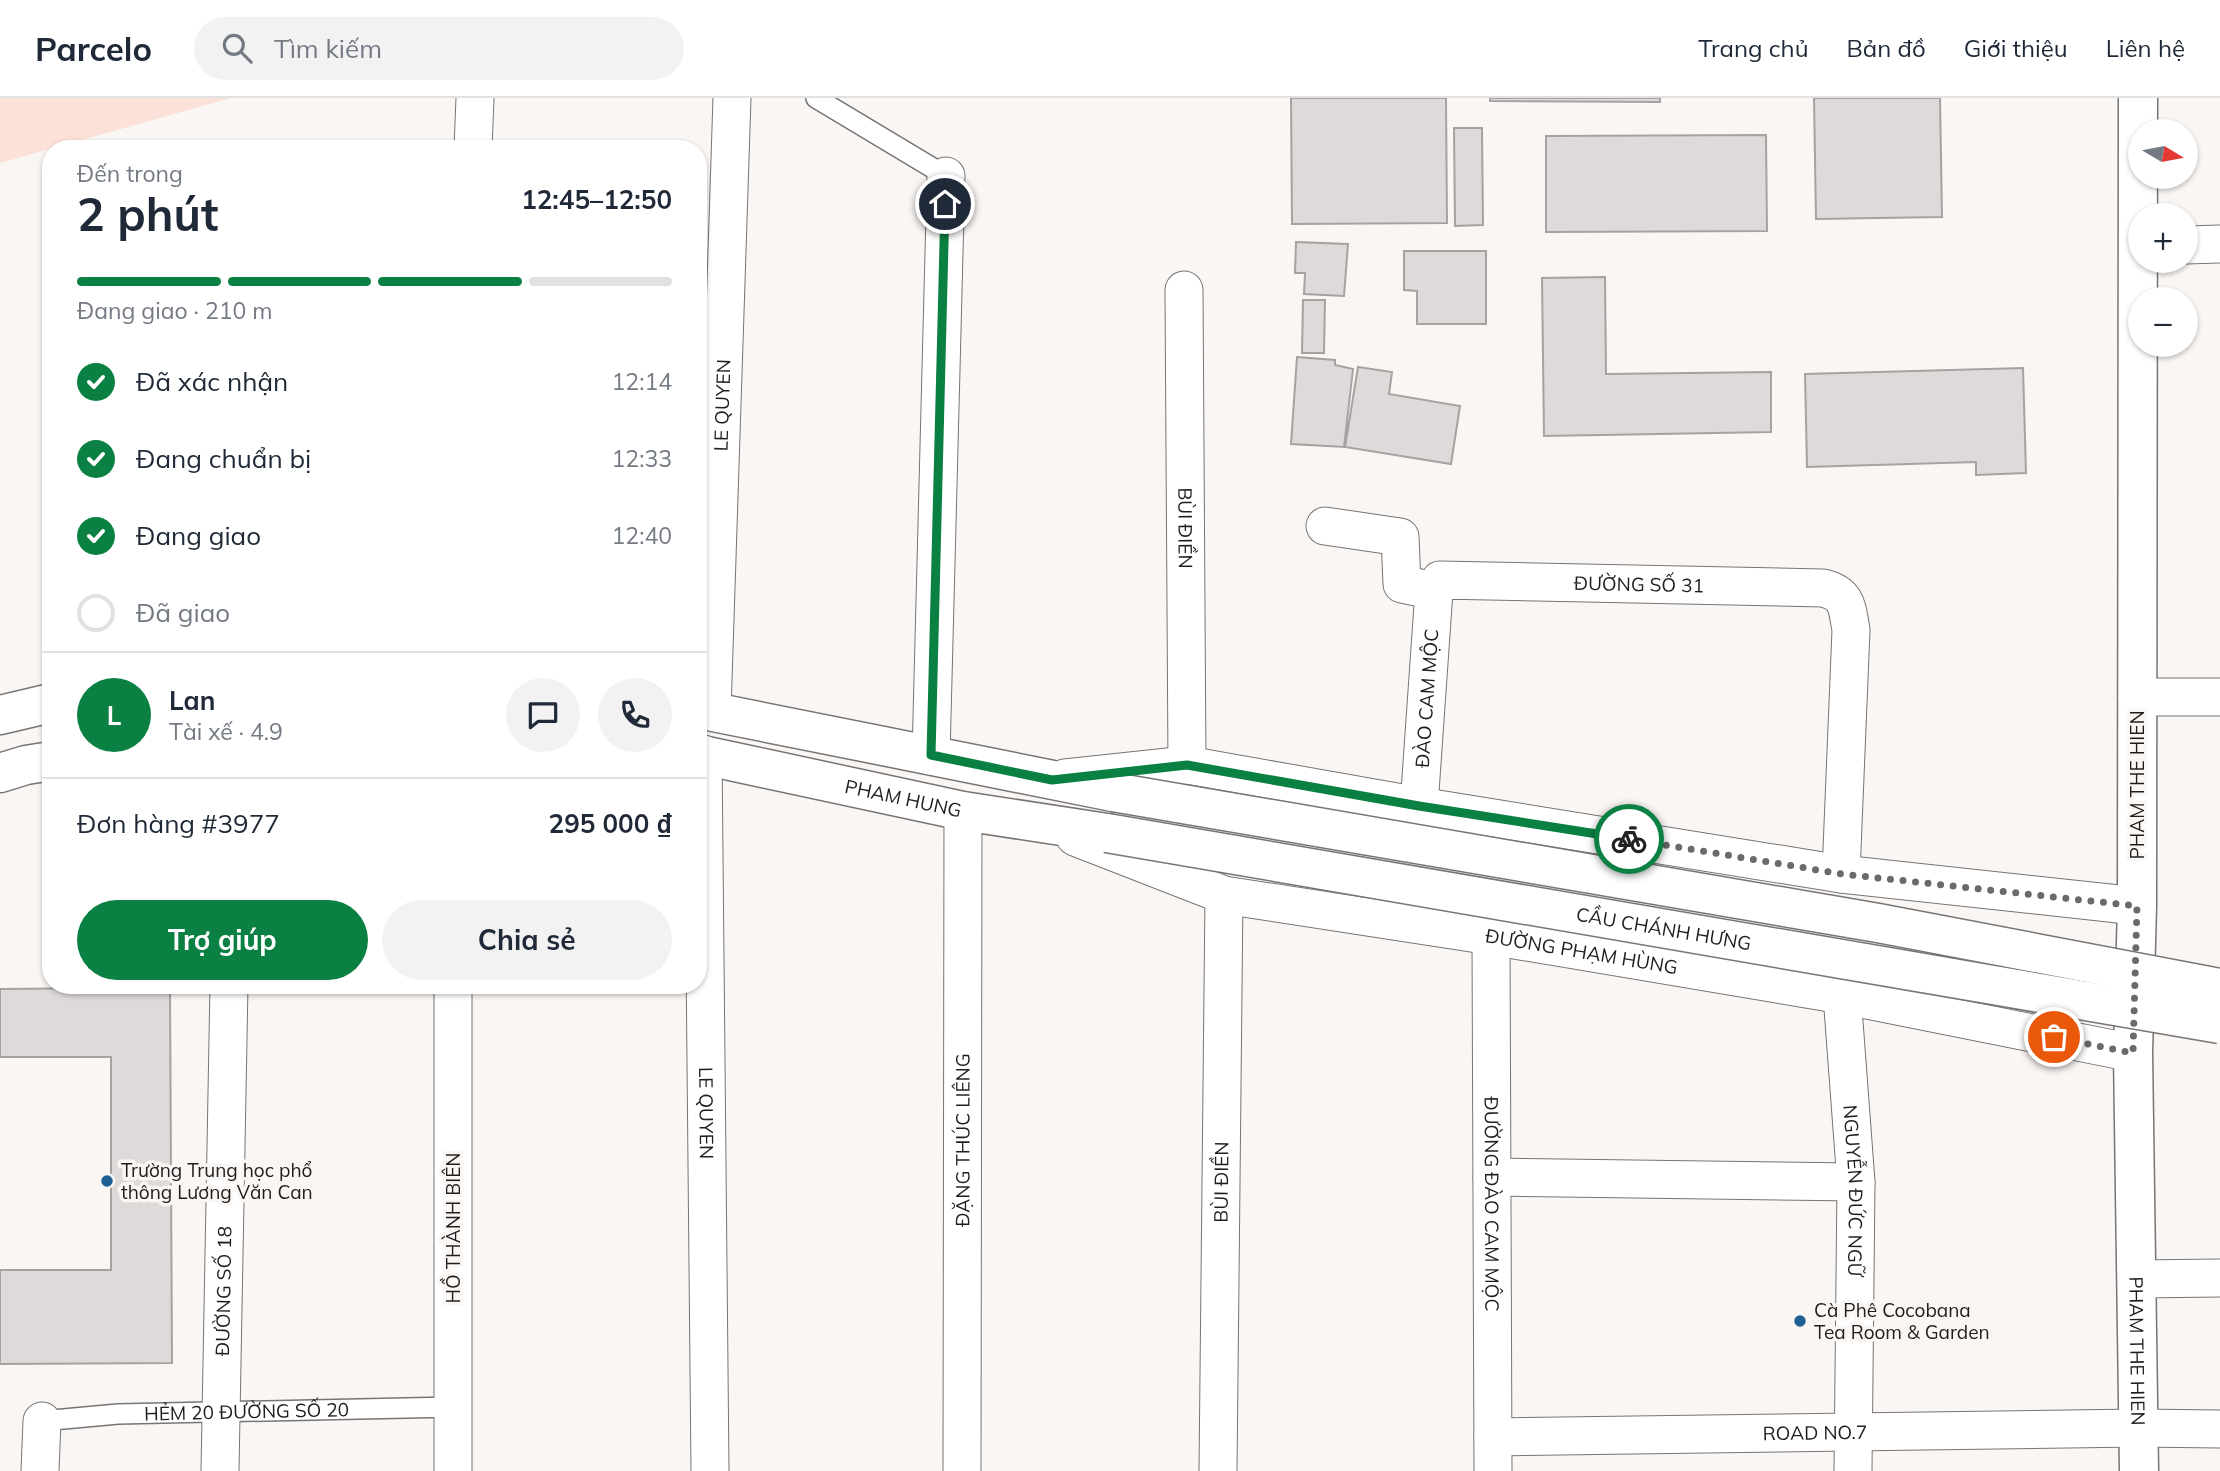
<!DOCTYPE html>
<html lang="vi">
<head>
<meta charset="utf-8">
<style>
  body { margin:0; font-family:Mulish,sans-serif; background:#f2f2f3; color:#1f2937; height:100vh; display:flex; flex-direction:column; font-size:26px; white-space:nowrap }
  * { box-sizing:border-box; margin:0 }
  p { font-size:23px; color:#747a83 }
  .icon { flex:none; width:38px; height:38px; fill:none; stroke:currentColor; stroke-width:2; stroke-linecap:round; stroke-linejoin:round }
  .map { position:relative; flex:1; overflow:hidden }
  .panel { position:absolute; left:42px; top:42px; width:665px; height:854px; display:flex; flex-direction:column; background:#fff; border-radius:28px; box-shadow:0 2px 5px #0004 }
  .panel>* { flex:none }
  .needle { width:46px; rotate:100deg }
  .fabs { position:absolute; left:2128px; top:21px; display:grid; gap:14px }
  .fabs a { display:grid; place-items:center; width:70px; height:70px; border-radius:50%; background:#fff; box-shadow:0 2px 5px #0004; font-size:35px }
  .pin { position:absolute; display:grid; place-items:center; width:60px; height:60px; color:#fff; margin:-30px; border:4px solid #fff; border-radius:50%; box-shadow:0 2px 7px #0007 }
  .courier { position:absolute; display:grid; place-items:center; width:70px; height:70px; margin:-35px; border:5px solid #0b8043; border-radius:50%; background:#fff; color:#222; box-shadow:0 2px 9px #0007 }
  .head em { font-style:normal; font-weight:700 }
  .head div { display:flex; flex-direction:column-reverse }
  .head { display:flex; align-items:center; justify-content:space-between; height:119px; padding:0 35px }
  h1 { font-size:46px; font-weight:700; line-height:52px }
  .bar { display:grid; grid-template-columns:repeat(4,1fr); gap:10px 7px; align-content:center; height:84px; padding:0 35px }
  .bar i { height:9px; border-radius:5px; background:#e0e1e3 }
  .bar .active { background:#0b8043 }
  .bar p { grid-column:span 4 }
  .line { display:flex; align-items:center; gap:18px; padding:0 35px; border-top:2px solid #e0e1e3 }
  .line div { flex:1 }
  .round { display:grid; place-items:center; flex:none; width:74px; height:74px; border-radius:37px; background:#f2f2f3 }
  ol { padding:0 35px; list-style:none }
  li { display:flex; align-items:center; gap:21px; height:77px }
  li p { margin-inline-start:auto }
  li .icon { padding:7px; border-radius:50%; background:#0b8043; color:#fff; stroke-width:4 }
  li:last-child { color:#747a83 }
  li i { width:38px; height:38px; border:4px solid #e0e1e3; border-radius:50% }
  .action { display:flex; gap:14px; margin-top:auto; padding:14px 35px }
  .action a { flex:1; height:80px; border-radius:42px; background:#0b8043; color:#fff; font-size:28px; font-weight:700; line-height:80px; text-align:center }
  .action a+a { background:#f2f2f3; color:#1f2937 }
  header { display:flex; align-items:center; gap:42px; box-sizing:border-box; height:98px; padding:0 35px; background:#fff; border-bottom:2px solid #e0e1e3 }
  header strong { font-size:33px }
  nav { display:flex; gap:38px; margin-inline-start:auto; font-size:24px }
  .search { width:490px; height:63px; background:#f2f2f3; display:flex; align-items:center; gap:18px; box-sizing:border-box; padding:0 24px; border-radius:38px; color:#747a83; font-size:26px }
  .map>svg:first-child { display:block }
  .green { fill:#fce1d9 }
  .building { fill:#dedad9; stroke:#a5a2a1; stroke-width:2 }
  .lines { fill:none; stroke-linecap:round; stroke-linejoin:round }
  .lane-casing { stroke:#787473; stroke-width:22 }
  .street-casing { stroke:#787473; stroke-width:39 }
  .secondary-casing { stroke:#787473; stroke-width:41 }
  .primary-casing { stroke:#787473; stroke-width:41 }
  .lane { stroke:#fff; stroke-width:19 }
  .street { stroke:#fff; stroke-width:37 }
  .secondary { stroke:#fff; stroke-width:38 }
  .primary { stroke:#fff; stroke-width:38 }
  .primary-bridge-casing { stroke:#787473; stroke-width:41; stroke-linecap:butt }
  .primary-bridge { stroke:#fff; stroke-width:38 }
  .done { stroke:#6c6968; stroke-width:7; stroke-dasharray:0 12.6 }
  .route { stroke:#0b8043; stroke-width:9 }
  .poi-dot { fill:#1e5f95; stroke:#faf6f4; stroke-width:2.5 }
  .labels { text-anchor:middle; stroke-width:7; stroke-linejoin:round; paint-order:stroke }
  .street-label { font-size:19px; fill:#1f1d1d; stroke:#faf6f4 }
  .poi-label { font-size:19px; fill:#1f1d1d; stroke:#faf6f4; text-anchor:start }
</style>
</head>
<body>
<header>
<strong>Parcelo</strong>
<div class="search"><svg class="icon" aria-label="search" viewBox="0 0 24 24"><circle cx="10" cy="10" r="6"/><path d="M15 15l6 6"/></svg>Tìm kiếm</div>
<nav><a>Trang chủ</a><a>Bản đồ</a><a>Giới thiệu</a><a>Liên hệ</a></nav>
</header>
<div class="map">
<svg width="2220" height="1373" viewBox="0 0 2220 1373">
  <rect width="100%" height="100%" fill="#faf6f4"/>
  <path class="green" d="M0,0H231L0,65Z"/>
  <path class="building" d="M1291,0H1446L1447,125L1292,126Z
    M1490,0H1660V4L1490,3Z
    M1814,0H1940L1942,119L1816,121Z
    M1454,30H1482L1483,127L1455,128Z
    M1766,37L1767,133L1546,134V38Z
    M1296,144L1348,146L1344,198L1304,196L1305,175H1295Z
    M1404,153H1486V226H1417V193L1404,192Z
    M1605,179L1606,276L1771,274V334L1544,338L1542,180Z
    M1303,202H1325L1324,255H1302Z
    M1297,259L1335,262V267L1353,271L1344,349L1291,346Z
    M1358,269L1392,274L1389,296L1460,308L1451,366L1345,349Z
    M2023,270L2026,375L1976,377V364L1807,369L1805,276Z
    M108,887H170L172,1265L0,1266V1172H111V959H0V891L108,890Z"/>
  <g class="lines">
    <defs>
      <g id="lane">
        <path d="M816,0L946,78"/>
        <path id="s1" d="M42,1323L118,1316L453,1309"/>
      </g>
      <g id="street">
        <path d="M473,51L475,0"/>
        <path d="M2186,147L2220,146"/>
        <path id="s2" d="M1184,192L1187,667"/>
        <path d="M1325,428L1400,439L1402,486L1434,493"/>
        <path d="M2137,599H2220"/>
        <path id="s3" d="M712,613L732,0"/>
        <path id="s4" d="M703,656L710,1373"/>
        <path d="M931,658L946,78"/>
        <path d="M1065,680L1187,667L1419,708L1841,776L2137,808"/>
        <path id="s5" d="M1419,708L1434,493L1440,482L1823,490C1848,496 1847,510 1851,532L1841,776"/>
        <path id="s6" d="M1075,739L1224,797L1491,838L1842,897L2133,955"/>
        <path id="s7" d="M1491,838L1493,1373"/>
        <path id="s8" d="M1842,897L1856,1084L1853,1373"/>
        <path d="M1492,1079L1856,1084"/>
        <path d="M2137,1181L2220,1180"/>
        <path id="s9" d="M1493,1339L2138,1330L2220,1331"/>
        <path d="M40,1373L42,1323"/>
        <path id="s10" d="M220,1373L229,887"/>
        <path d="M453,1373V887"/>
        <path id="s11" d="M962,1373L963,713"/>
        <path id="s12" d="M1218,1373L1224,797"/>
      </g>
      <g id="secondary">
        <path id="s13" d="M2138,0L2137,808L2133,955L2139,1373"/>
      </g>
      <g id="primary">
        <path d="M698,611L1113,694"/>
        <path d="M0,617L51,605"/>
        <path id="s14" d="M698,656L963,713L1107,735"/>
        <path d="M0,675L26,667L51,663"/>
      </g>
    </defs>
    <use href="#lane" class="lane-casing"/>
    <use href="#street" class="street-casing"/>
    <use href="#secondary" class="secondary-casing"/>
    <use href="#primary" class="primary-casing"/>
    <use href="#lane" class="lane"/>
    <use href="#street" class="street"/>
    <use href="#secondary" class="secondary"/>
    <use href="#primary" class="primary"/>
    <defs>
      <g id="primary-bridge">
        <path d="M1113,694L1878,825L2220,890"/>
        <path id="s15" d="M1107,735L2220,926"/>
      </g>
    </defs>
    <use href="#primary-bridge" class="primary-bridge-casing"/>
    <use href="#primary-bridge" class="primary-bridge"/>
  </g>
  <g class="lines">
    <path class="done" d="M1629,741L1842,776L2137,808L2133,955L2054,939"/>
    <path class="route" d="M945,106L931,657L1052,682L1187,667L1419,708L1629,741"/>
  </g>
  <g class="poi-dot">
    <circle cx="107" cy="1083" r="7"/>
    <circle cx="1800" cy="1223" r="7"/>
  </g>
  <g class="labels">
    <g class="street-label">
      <text dy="7" stroke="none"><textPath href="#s3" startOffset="306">LE QUYEN</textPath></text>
      <text dy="7" stroke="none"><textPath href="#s2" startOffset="238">BÙI ĐIỀN</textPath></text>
      <text dy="7" stroke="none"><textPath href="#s5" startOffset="427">ĐƯỜNG SỐ 31</textPath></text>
      <text dy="7" stroke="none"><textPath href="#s5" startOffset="108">ĐÀO CAM MỘC</textPath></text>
      <text transform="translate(2137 687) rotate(-90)" y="7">PHAM THE HIEN</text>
      <text dy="7" stroke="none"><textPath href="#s14" startOffset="210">PHAM HUNG</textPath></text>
      <text dy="7" stroke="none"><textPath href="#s15" startOffset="565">CẦU CHÁNH HƯNG</textPath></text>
      <text dy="7" stroke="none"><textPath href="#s6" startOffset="522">ĐƯỜNG PHẠM HÙNG</textPath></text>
      <text dy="7" stroke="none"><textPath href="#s4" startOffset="359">LE QUYEN</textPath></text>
      <text dy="7" stroke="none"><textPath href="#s11" startOffset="331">ĐẶNG THÚC LIÊNG</textPath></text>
      <text dy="7" stroke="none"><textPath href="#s12" startOffset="289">BÙI ĐIỀN</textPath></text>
      <text dy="7" stroke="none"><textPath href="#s8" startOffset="196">NGUYỄN ĐỨC NGỮ</textPath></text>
      <text dy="7" stroke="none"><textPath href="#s7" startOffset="268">ĐƯỜNG ĐÀO CAM MỘC</textPath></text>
      <text transform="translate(453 1130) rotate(-90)" y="7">HỒ THÀNH BIÊN</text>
      <text dy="7" stroke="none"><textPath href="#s10" startOffset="180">ĐƯỜNG SỐ 18</textPath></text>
      <text dy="7" stroke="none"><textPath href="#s13" startOffset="1253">PHAM THE HIEN</textPath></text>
      <text dy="7" stroke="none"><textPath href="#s1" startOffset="205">HẺM 20 ĐƯỜNG SỐ 20</textPath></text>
      <text dy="7" stroke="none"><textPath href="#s9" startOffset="322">ROAD NO.7</textPath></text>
    </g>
    <g class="poi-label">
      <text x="121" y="1079">Trường Trung học phổ<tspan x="121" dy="22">thông Lương Văn Can</tspan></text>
      <text x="1814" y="1219">Cà Phê Cocobana<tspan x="1814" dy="22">Tea Room &amp; Garden</tspan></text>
    </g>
  </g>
</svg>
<div class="fabs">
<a><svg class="needle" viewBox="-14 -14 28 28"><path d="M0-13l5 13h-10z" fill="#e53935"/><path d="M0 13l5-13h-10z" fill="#747a83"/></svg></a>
<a>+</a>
<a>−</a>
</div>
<div class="pin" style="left:2054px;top:939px;background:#ea580c"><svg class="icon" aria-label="bag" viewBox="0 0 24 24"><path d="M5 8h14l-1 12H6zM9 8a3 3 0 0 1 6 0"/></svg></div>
<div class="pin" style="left:945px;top:106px;background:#1f2937"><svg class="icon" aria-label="home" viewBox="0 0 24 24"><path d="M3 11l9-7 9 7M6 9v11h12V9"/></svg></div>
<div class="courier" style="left:1629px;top:741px"><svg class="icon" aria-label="bike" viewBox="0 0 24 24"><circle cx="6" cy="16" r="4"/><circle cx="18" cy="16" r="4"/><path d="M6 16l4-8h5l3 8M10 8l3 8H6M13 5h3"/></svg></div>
<section class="panel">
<div class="head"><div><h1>2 phút</h1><p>Đến trong</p></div><em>12:45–12:50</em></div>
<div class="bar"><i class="active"></i><i class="active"></i><i class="active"></i><i></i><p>Đang giao · 210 m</p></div>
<ol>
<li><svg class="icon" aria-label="check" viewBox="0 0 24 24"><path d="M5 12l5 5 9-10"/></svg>Đã xác nhận<p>12:14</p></li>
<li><svg class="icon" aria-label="check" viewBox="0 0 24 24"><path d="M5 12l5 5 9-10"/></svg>Đang chuẩn bị<p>12:33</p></li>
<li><svg class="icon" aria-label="check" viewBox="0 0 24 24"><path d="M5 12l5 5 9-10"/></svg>Đang giao<p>12:40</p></li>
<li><i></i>Đã giao</li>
</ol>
<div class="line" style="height:126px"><b class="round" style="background:#0b8043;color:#fff">L</b><div><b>Lan</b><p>Tài xế · 4.9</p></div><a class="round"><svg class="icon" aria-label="chat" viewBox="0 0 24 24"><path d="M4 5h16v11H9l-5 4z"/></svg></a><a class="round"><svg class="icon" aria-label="phone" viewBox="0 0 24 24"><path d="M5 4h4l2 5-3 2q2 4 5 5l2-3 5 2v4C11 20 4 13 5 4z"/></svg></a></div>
<div class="line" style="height:91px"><div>Đơn hàng #3977</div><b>295 000 ₫</b></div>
<div class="action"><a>Trợ giúp</a><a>Chia sẻ</a></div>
</section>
</div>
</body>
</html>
